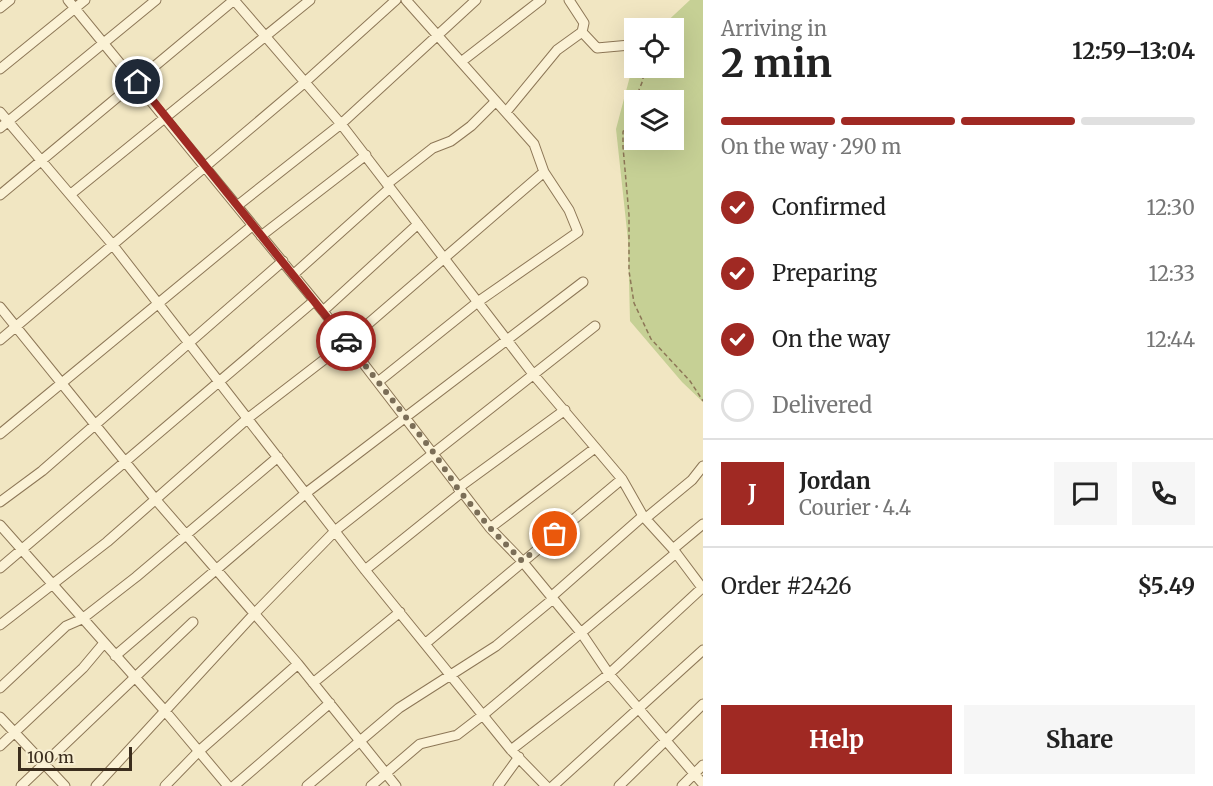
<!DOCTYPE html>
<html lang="en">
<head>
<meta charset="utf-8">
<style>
  body { margin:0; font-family:Merriweather,serif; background:#f6f6f6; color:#222; height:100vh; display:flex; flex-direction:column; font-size:22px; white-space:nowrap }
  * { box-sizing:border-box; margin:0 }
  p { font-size:20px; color:#767676 }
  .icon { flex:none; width:33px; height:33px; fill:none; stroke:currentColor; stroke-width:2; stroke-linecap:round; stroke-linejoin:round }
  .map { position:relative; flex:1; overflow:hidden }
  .sheet { display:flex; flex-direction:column; background:#fff; width:510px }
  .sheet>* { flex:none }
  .controls { position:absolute; left:624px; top:18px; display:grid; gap:12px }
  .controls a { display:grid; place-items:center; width:60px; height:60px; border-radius:0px; background:#fff; box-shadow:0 6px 24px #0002; font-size:30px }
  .scale { position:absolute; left:18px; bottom:15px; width:114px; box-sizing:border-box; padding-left:6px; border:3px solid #3b2d1d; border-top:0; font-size:16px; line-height:21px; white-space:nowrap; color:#3b2d1d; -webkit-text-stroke:4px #f8efd2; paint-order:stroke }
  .pin { position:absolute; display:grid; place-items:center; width:51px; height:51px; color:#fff; margin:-26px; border:3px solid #fff; border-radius:50%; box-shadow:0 2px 6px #0007 }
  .courier { position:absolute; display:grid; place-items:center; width:60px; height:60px; margin:-30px; border:4px solid #a02923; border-radius:50%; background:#fff; color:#222; box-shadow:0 2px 8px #0007 }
  .headline em { font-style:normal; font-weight:700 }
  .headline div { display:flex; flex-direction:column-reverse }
  .headline { display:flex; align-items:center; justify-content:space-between; height:102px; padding:0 18px }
  h1 { font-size:39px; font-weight:700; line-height:45px }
  .bar { display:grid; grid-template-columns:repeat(4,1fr); gap:9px 6px; align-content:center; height:72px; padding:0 18px }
  .bar i { height:8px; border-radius:4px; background:#e0e0e0 }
  .bar .active { background:#a02923 }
  .bar p { grid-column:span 4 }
  .line { display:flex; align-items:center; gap:15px; padding:0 18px; border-top:2px solid #e0e0e0 }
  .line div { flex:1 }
  .round { display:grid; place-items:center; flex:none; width:63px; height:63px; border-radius:0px; background:#f6f6f6 }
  ol { padding:0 18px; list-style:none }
  li { display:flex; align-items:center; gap:18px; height:66px }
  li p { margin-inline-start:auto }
  li .icon { padding:6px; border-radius:50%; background:#a02923; color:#fff; stroke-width:4 }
  li:last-child { color:#767676 }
  li i { width:33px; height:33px; border:3px solid #e0e0e0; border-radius:50% }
  .primary-button { display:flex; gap:12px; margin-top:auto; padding:12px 18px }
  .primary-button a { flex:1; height:69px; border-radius:0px; background:#a02923; color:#fff; font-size:24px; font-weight:700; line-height:69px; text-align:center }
  .primary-button a+a { background:#f6f6f6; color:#222 }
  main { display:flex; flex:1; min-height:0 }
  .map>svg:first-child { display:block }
  .green { fill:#c6d095; fill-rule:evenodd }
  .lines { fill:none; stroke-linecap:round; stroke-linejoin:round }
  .minor-casing { stroke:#8d7757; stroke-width:11 }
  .path { stroke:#8d7757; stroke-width:1.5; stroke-dasharray:4.5 3; stroke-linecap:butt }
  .minor { stroke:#fbf2d6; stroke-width:9 }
  .done { stroke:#7b6e57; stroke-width:6; stroke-dasharray:0 10.8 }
  .route { stroke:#a02923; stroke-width:8 }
</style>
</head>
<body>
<main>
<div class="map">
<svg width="703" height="786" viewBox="0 0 703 786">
  <rect width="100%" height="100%" fill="#f1e6c2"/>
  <path class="green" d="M690,0H703V402L682,382L630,321L628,240L616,129L634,61V68H674V28H660ZM674,100V140H634V100Z"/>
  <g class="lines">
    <defs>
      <path id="minor" d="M68,0L323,311L490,528L522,561L582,634L609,674L703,784
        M234,0L341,124L533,374L622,479L643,516L673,549L703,589
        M569,0L584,23L582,32L597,48L630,45L634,50
        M0,8L10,0
        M461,62L541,0
        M0,69L85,0
        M0,112L112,244L365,570L511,750L546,786
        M506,112L557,50L582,32
        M0,128L156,0
        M387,184L433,148L451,141L471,126L495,102
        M71,194L310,0
        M0,195L234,0
        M237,206L341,124L476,0
        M261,236L366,155
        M294,274L390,188
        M0,307L156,500L298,664L396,786
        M323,311L418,224
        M0,340L304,83L396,0
        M378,382L479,301L578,232L569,210L544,172L534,144L406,0
        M0,434L252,226
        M458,488L565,410
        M0,502L42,471L283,261
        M646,518L692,480L703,466
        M0,525L165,711L228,786
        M490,528L595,448
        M673,549L703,524
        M0,568L314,301
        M365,570L462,492
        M551,597L643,516
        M0,625L107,542L247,419L347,342L544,172
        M426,643L622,479
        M115,656L306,493L583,282
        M313,683L400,612
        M0,688L66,626L82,619L136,577L278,457
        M0,717L65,786
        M0,746L83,668L104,643
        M511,750L609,674L703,587
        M21,786L193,622
        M96,786L255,613L336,530L595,326
        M165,786L199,751L298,664
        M234,786L330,703
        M307,786L399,708L496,646L553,599
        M371,786L420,744L457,735L483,715L676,553
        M498,786L519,757
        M553,786L703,650
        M619,786L703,704
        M682,786L703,765"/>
    </defs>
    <use href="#minor" class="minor-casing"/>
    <path class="path" d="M635,100L643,80V68
      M634,102L623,132V147L629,215V271L634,303L651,339L690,381L703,401"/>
    <use href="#minor" class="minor"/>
  </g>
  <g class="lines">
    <path class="done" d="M346,341L434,453L458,489L490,528L522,561L555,534"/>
    <path class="route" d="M138,82L346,341"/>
  </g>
</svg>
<div class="controls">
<a><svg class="icon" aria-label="locate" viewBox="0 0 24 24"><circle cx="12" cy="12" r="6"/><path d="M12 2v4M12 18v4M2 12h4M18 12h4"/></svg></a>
<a><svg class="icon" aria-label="layers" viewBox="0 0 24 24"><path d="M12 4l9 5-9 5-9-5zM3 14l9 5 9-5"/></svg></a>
</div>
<div class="scale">100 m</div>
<div class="pin" style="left:555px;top:534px;background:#ea580c"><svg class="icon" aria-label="bag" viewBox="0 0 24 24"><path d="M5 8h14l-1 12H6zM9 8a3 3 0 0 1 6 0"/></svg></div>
<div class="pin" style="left:138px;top:82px;background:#1f2937"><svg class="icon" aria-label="home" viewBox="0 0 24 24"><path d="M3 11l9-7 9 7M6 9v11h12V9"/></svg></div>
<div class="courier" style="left:346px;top:341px"><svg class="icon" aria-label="car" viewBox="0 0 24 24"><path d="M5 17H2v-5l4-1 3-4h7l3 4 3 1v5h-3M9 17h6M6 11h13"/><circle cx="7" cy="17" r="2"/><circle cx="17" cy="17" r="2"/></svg></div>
</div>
<section class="sheet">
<div class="headline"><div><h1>2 min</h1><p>Arriving in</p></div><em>12:59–13:04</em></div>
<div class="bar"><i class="active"></i><i class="active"></i><i class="active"></i><i></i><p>On the way · 290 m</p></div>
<ol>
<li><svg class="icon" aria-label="check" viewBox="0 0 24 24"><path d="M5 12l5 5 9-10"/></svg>Confirmed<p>12:30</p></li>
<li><svg class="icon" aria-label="check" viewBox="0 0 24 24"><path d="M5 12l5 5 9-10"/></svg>Preparing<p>12:33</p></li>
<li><svg class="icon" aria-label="check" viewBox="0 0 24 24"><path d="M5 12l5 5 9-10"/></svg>On the way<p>12:44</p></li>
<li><i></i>Delivered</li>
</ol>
<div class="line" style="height:108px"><b class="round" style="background:#a02923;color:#fff">J</b><div><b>Jordan</b><p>Courier · 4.4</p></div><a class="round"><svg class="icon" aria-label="chat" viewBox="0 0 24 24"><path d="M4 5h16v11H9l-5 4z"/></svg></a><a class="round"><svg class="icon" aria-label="phone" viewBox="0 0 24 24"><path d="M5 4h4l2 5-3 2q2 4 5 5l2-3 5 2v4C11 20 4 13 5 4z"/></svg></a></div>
<div class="line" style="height:78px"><div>Order #2426</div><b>$5.49</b></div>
<div class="primary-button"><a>Help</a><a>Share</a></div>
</section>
</main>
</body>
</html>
